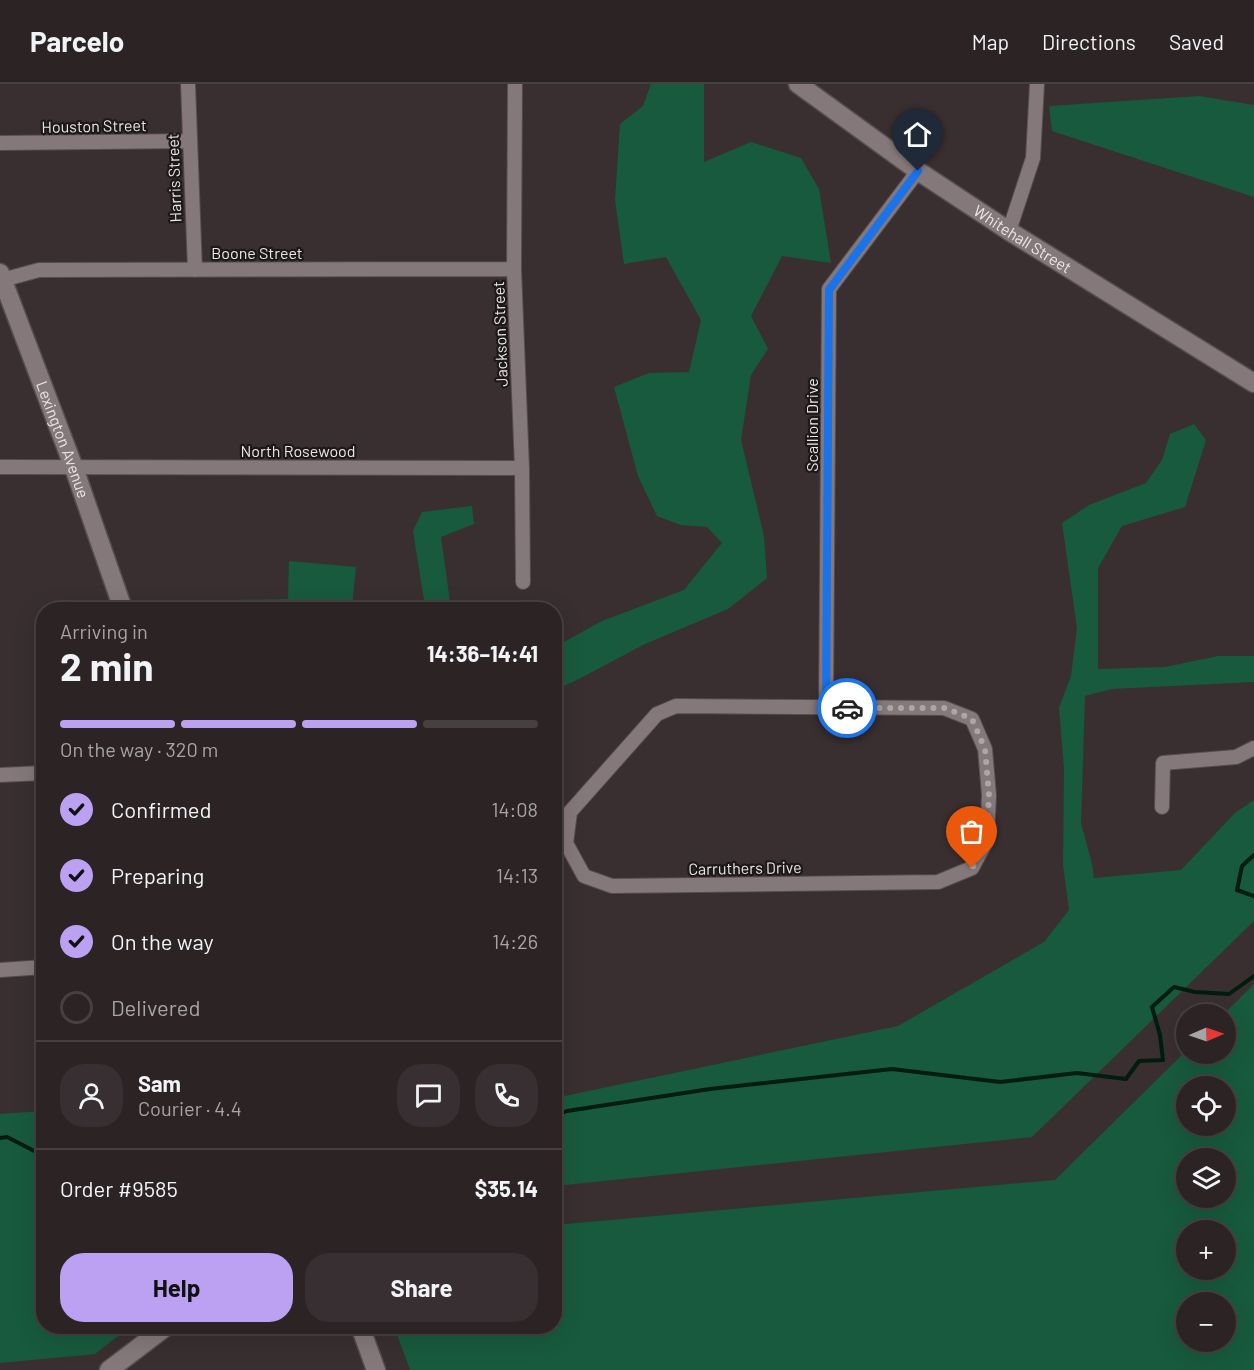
<!DOCTYPE html>
<html lang="en">
<head>
<meta charset="utf-8">
<style>
  body { margin:0; font-family:Barlow,sans-serif; background:#372f31; color:#f1f3f6; height:100vh; display:flex; flex-direction:column; font-size:22px; white-space:nowrap }
  * { box-sizing:border-box; margin:0 }
  p { font-size:20px; color:#a6a4a6 }
  .icon { flex:none; width:33px; height:33px; fill:none; stroke:currentColor; stroke-width:2; stroke-linecap:round; stroke-linejoin:round }
  .map { position:relative; flex:1; overflow:hidden }
  .details { position:absolute; left:36px; top:518px; width:526px; height:732px; display:flex; flex-direction:column; background:#2b2324; border-radius:24px; box-shadow:0 6px 24px #0002,0 0 0 2px #474041 }
  .details>* { flex:none }
  .needle { width:39px; rotate:88deg }
  .tools { position:absolute; left:1176px; top:920px; display:grid; gap:12px }
  .tools a { display:grid; place-items:center; width:60px; height:60px; border-radius:50%; background:#2b2324; box-shadow:0 6px 24px #0002,0 0 0 2px #474041; font-size:30px }
  .pin { position:absolute; display:grid; place-items:center; width:51px; height:51px; color:#fff; margin:-62px -26px; border-radius:50% 50% 50% 0; rotate:-45deg; box-shadow:0 0 6px #0007 }
  .pin .icon { rotate:45deg }
  .courier { position:absolute; display:grid; place-items:center; width:60px; height:60px; margin:-30px; border:4px solid #1a73e8; border-radius:50%; background:#fff; color:#222; box-shadow:0 2px 8px #0007 }
  .summary em { font-style:normal; font-weight:700 }
  .summary div { display:flex; flex-direction:column-reverse }
  .summary { display:flex; align-items:center; justify-content:space-between; height:102px; padding:0 24px }
  h1 { font-size:39px; font-weight:700; line-height:45px }
  .bar { display:grid; grid-template-columns:repeat(4,1fr); gap:9px 6px; align-content:center; height:72px; padding:0 24px }
  .bar i { height:8px; border-radius:4px; background:#474041 }
  .bar .selected { background:#bca0f2 }
  .bar p { grid-column:span 4 }
  .line { display:flex; align-items:center; gap:15px; padding:0 24px; border-top:2px solid #474041 }
  .line div { flex:1 }
  .round { display:grid; place-items:center; flex:none; width:63px; height:63px; border-radius:24px; background:#372f31 }
  ol { padding:0 24px; list-style:none }
  li { display:flex; align-items:center; gap:18px; height:66px }
  li p { margin-inline-start:auto }
  li .icon { padding:6px; border-radius:50%; background:#bca0f2; color:#111; stroke-width:4 }
  li:last-child { color:#a6a4a6 }
  li i { width:33px; height:33px; border:3px solid #474041; border-radius:50% }
  .action { display:flex; gap:12px; margin-top:auto; padding:12px 24px }
  .action a { flex:1; height:69px; border-radius:24px; background:#bca0f2; color:#111; font-size:24px; font-weight:700; line-height:69px; text-align:center }
  .action a+a { background:#372f31; color:#f1f3f6 }
  header { display:flex; align-items:center; gap:36px; box-sizing:border-box; height:84px; padding:0 30px; background:#2b2324; border-bottom:2px solid #474041 }
  header strong { font-size:28px }
  nav { display:flex; gap:33px; margin-inline-start:auto; font-size:21px }
  .map>svg:first-child { display:block }
  .green { fill:#185a3e; fill-rule:evenodd }
  .lines { fill:none; stroke-linecap:round; stroke-linejoin:round }
  .stream { stroke:#001d0f; stroke-width:4 }
  .street-casing { stroke:#554d4e; stroke-width:16 }
  .secondary-casing { stroke:#554d4e; stroke-width:21 }
  .street { stroke:#84787a; stroke-width:14 }
  .secondary { stroke:#84787a; stroke-width:18 }
  .done { stroke:#ada6a6; stroke-width:6; stroke-dasharray:0 10.8 }
  .route { stroke:#1a73e8; stroke-width:8 }
  .labels { text-anchor:middle; stroke-width:4.5; stroke-linejoin:round; paint-order:stroke }
  .street-label { font-size:16px; fill:#ece6e6; stroke:#1d1819 }
</style>
</head>
<body>
<header>
<strong>Parcelo</strong>
<nav><a>Map</a><a>Directions</a><a>Saved</a></nav>
</header>
<div class="map">
<svg width="1254" height="1286" viewBox="0 0 1254 1286">
  <rect width="100%" height="100%" fill="#392f30"/>
  <path class="green" d="M651,0H704V78L751,58L801,74L819,105L831,179L782,172L751,232L768,265L751,291L741,356L764,452L767,494L728,525L645,560L577,596L555,606V563L602,537L684,506L722,459L707,443L681,441L657,432L638,392L614,303L649,289L689,288L701,236L666,173L624,180L615,116L620,40L643,22Z
    M1199,12L1254,21V113L1052,47L1049,22Z
    M1194,340L1206,356L1185,423L1122,442L1098,484V585L1165,583L1218,572H1254V598L1112,605L1085,612L1081,739L1092,780L1094,794L1181,786L1235,729L1254,716V837L1032,1053L555,1102V1014L898,942L1044,858L1069,826L1063,781L1064,684L1059,624L1071,592L1077,544L1062,439L1089,421L1146,399L1162,376L1170,350Z
    M472,422L474,440L441,453L451,525H402L424,516L413,447L422,428Z
    M289,477L356,483L352,523L370,525L174,524L234,516L288,515Z
    M1254,900V1286H410L394,1242H555V1141L1055,1096L1186,967V969H1226V930H1224ZM1186,1002H1226V1041H1186ZM1186,1074H1226V1113H1186ZM1186,1146H1226V1185H1186ZM1186,1218H1226V1257H1186Z
    M43,1027L44,1242H131L95,1270L0,1279V1030Z"/>
  <g class="lines">
    <path class="stream" d="M1254,771L1242,782L1237,806L1254,812
      M555,1032L567,1027L710,1005L892,985L1000,998L1077,989L1126,995L1139,977L1163,976L1160,951L1152,923L1174,903L1195,908L1229,910L1254,892
      M0,1054L7,1053L44,1072"/>
    <defs>
      <path id="street" d="M188,0L195,186
        M515,0L514,185L522,384L523,498
        M0,59L189,57
        M1009,147L1033,74L1037,0
        M2,196L39,186L514,185
        M0,383L522,384
        M676,622L944,624L972,635L985,665L989,711L987,756L972,784L938,798L612,802L584,792L566,759L570,728L657,630Z
        M826,624L829,205L918,87
        M0,691L44,689
        M1162,723L1163,679L1236,673L1254,664
        M0,886L44,883"/>
      <g id="secondary">
        <path id="s1" d="M798,0L918,87L1009,147L1254,299"/>
        <path id="s2" d="M0,189L74,384L123,525"/>
        <path d="M360,1242L376,1286"/>
        <path d="M109,1286L167,1242"/>
      </g>
    </defs>
    <use href="#street" class="street-casing"/>
    <use href="#secondary" class="secondary-casing"/>
    <use href="#street" class="street"/>
    <use href="#secondary" class="secondary"/>
  </g>
  <g class="lines">
    <path class="done" d="M847,624H945L972,635L985,665L989,711L987,756L972,784"/>
    <path class="route" d="M847,624H826L829,206L918,87"/>
  </g>
  <g class="labels">
    <g class="street-label">
      <text transform="translate(94 42) rotate(-1)" y="6">Houston Street</text>
      <text transform="translate(174 94) rotate(-92)" y="6">Harris Street</text>
      <text dy="6" stroke="none"><textPath href="#s1" startOffset="273">Whitehall Street</textPath></text>
      <text x="257" y="175">Boone Street</text>
      <text transform="translate(500 250) rotate(-92)" y="6">Jackson Street</text>
      <text transform="translate(812 341) rotate(-90)" y="6">Scallion Drive</text>
      <text dy="6" stroke="none"><textPath href="#s2" startOffset="178">Lexington Avenue</textPath></text>
      <text x="298" y="373">North Rosewood</text>
      <text transform="translate(745 784) rotate(-1)" y="6">Carruthers Drive</text>
    </g>
  </g>
</svg>
<div class="tools">
<a><svg class="needle" viewBox="-14 -14 28 28"><path d="M0-13l5 13h-10z" fill="#e53935"/><path d="M0 13l5-13h-10z" fill="#a6a4a6"/></svg></a>
<a><svg class="icon" aria-label="locate" viewBox="0 0 24 24"><circle cx="12" cy="12" r="6"/><path d="M12 2v4M12 18v4M2 12h4M18 12h4"/></svg></a>
<a><svg class="icon" aria-label="layers" viewBox="0 0 24 24"><path d="M12 4l9 5-9 5-9-5zM3 14l9 5 9-5"/></svg></a>
<a>+</a>
<a>−</a>
</div>
<div class="pin" style="left:972px;top:784px;background:#ea580c"><svg class="icon" aria-label="bag" viewBox="0 0 24 24"><path d="M5 8h14l-1 12H6zM9 8a3 3 0 0 1 6 0"/></svg></div>
<div class="pin" style="left:918px;top:87px;background:#1f2937"><svg class="icon" aria-label="home" viewBox="0 0 24 24"><path d="M3 11l9-7 9 7M6 9v11h12V9"/></svg></div>
<div class="courier" style="left:847px;top:624px"><svg class="icon" aria-label="car" viewBox="0 0 24 24"><path d="M5 17H2v-5l4-1 3-4h7l3 4 3 1v5h-3M9 17h6M6 11h13"/><circle cx="7" cy="17" r="2"/><circle cx="17" cy="17" r="2"/></svg></div>
<section class="details">
<div class="summary"><div><h1>2 min</h1><p>Arriving in</p></div><em>14:36–14:41</em></div>
<div class="bar"><i class="selected"></i><i class="selected"></i><i class="selected"></i><i></i><p>On the way · 320 m</p></div>
<ol>
<li><svg class="icon" aria-label="check" viewBox="0 0 24 24"><path d="M5 12l5 5 9-10"/></svg>Confirmed<p>14:08</p></li>
<li><svg class="icon" aria-label="check" viewBox="0 0 24 24"><path d="M5 12l5 5 9-10"/></svg>Preparing<p>14:13</p></li>
<li><svg class="icon" aria-label="check" viewBox="0 0 24 24"><path d="M5 12l5 5 9-10"/></svg>On the way<p>14:26</p></li>
<li><i></i>Delivered</li>
</ol>
<div class="line" style="height:108px"><a class="round"><svg class="icon" aria-label="person" viewBox="0 0 24 24"><circle cx="12" cy="8" r="4"/><path d="M4 21q1-7 8-7t8 7"/></svg></a><div><b>Sam</b><p>Courier · 4.4</p></div><a class="round"><svg class="icon" aria-label="chat" viewBox="0 0 24 24"><path d="M4 5h16v11H9l-5 4z"/></svg></a><a class="round"><svg class="icon" aria-label="phone" viewBox="0 0 24 24"><path d="M5 4h4l2 5-3 2q2 4 5 5l2-3 5 2v4C11 20 4 13 5 4z"/></svg></a></div>
<div class="line" style="height:78px"><div>Order #9585</div><b>$35.14</b></div>
<div class="action"><a>Help</a><a>Share</a></div>
</section>
</div>
</body>
</html>
